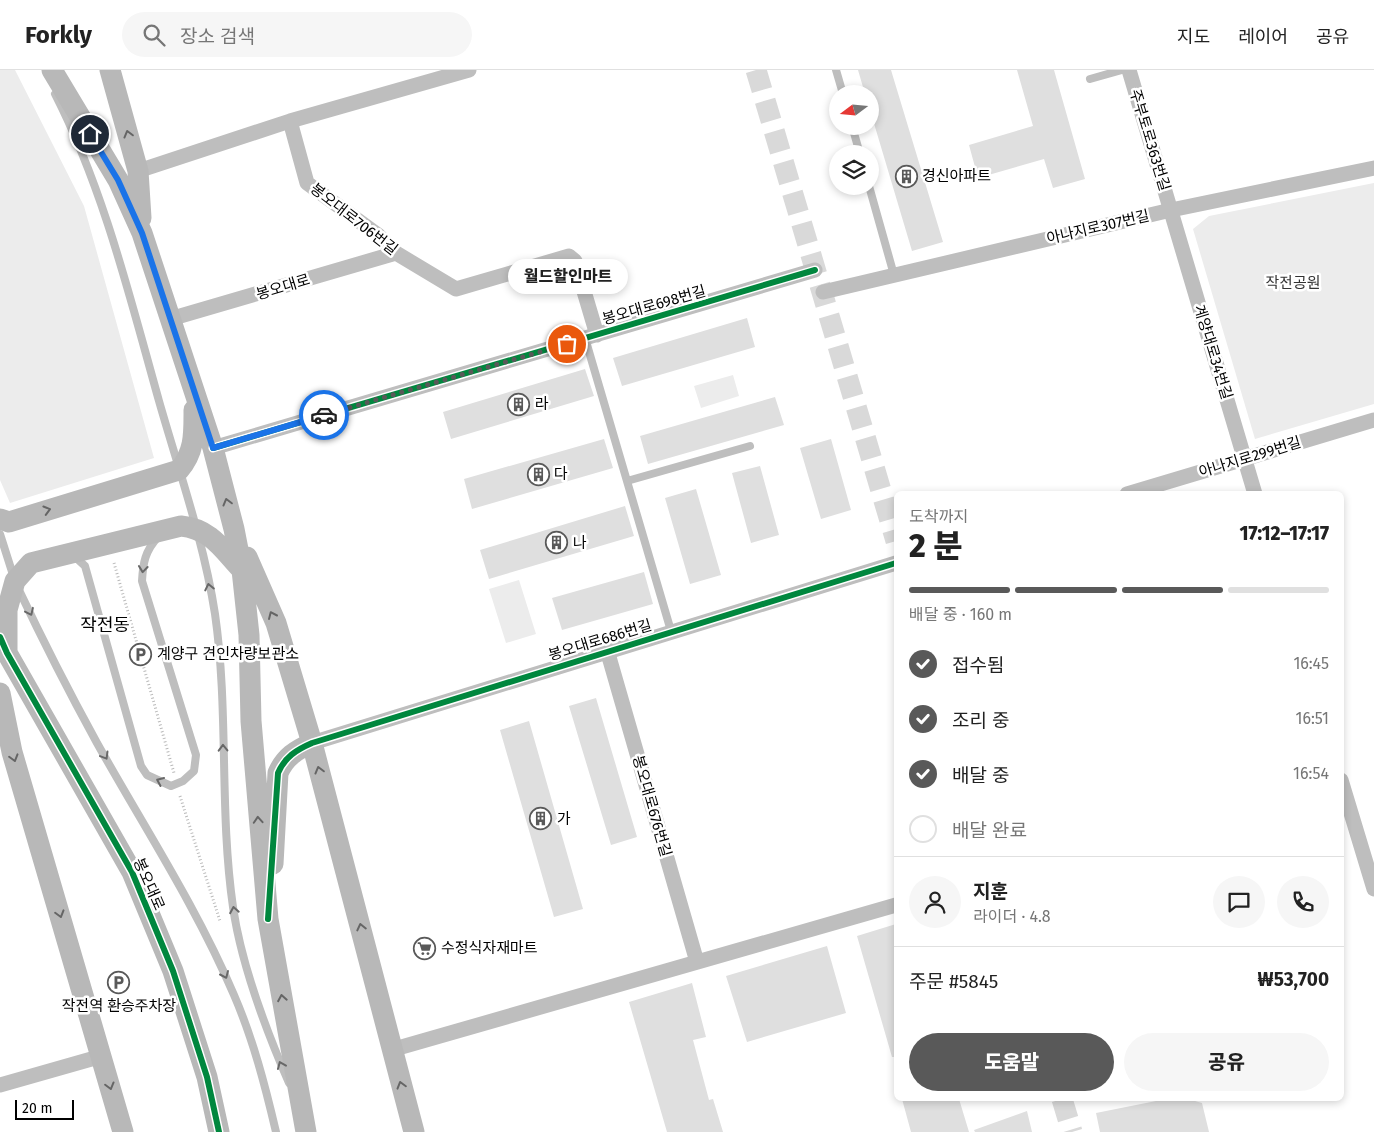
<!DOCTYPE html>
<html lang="ko">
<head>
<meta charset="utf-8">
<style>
  body { margin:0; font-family:"Fira Sans","Noto Sans KR",sans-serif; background:#f6f6f6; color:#222; height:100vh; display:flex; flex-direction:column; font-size:19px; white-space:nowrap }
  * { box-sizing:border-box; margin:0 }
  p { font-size:16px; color:#767676 }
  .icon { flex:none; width:28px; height:28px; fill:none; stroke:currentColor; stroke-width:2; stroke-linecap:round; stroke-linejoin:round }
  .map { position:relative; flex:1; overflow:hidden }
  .panel { position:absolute; left:894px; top:421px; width:450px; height:610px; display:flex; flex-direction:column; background:#fff; border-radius:8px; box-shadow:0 2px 8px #0003 }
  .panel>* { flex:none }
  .needle { width:32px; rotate:254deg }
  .controls { position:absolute; left:829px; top:15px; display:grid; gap:10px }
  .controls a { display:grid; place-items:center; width:50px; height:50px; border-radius:50%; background:#fff; box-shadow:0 2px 8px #0003; font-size:25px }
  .scale { position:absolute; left:15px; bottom:12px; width:59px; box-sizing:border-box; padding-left:5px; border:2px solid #000; border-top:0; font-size:14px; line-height:18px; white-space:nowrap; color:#000; -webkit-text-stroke:4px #fff; paint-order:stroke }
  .pin { position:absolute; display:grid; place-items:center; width:42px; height:42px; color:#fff; margin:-21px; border:2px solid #fff; border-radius:50%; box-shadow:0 1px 5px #0007 }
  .courier { position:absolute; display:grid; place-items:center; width:50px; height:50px; margin:-25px; border:4px solid #1a73e8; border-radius:50%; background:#fff; color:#222; box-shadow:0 1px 6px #0007 }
  .bubble { position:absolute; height:35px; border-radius:18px; background:#fff; box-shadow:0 2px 8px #0003; font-size:16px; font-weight:800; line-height:35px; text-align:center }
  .head em { font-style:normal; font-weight:800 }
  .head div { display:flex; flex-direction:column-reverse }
  .head { display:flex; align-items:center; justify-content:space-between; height:85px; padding:0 15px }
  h1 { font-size:32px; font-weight:800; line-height:38px }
  .bar { display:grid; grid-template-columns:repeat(4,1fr); gap:8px 5px; align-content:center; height:60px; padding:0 15px }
  .bar i { height:6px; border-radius:4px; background:#e0e0e0 }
  .bar .active { background:#595959 }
  .bar p { grid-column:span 4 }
  .line { display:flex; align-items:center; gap:12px; padding:0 15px; border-top:1px solid #e0e0e0 }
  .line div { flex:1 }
  .round { display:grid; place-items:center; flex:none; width:52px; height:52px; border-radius:26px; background:#f6f6f6 }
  ol { padding:0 15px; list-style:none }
  li { display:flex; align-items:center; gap:15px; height:55px }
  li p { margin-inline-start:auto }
  li .icon { padding:5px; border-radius:50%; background:#595959; color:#fff; stroke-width:4 }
  li:last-child { color:#767676 }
  li i { width:28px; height:28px; border:2px solid #e0e0e0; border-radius:50% }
  .cta { display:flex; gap:10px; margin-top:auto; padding:10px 15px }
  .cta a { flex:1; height:58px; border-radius:30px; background:#595959; color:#fff; font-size:20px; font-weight:800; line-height:58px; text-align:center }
  .cta a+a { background:#f6f6f6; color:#222 }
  header { display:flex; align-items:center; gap:30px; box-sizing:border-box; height:70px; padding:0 25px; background:#fff; border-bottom:1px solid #e0e0e0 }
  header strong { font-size:24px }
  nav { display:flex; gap:28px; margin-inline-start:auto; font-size:18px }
  .search { width:350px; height:45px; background:#f6f6f6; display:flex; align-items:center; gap:12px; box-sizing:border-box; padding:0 18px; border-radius:28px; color:#767676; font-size:19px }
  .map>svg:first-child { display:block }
  .green { fill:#ececec }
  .building { fill:#dfdfdf }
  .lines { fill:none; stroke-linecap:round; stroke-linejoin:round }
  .secondary-tunnel { stroke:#d9d9d9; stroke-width:21; stroke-dasharray:21 11; stroke-linecap:butt }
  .path { stroke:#b9b9b9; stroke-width:3; stroke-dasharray:1 2.5; stroke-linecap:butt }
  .lane { stroke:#bebebe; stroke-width:8 }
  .street { stroke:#bebebe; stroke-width:15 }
  .secondary { stroke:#b8b8b8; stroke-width:21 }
  .cycleway-casing { stroke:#fff; stroke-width:9 }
  .cycleway { stroke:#00873e; stroke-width:6 }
  .oneway { stroke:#656565 }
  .oneway2 { stroke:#686868 }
  .done { stroke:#595959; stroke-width:5; stroke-dasharray:0 9 }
  .route { stroke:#1a73e8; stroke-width:6 }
  .labels { text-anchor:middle; stroke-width:5; stroke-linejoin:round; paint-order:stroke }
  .street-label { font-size:15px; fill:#000; stroke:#fff }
  .poi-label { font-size:15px; fill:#000; stroke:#fff; text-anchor:start }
  .park-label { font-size:15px; fill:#333; stroke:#fff }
  .quarter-label { font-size:18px; fill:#000; stroke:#fff }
</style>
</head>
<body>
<header>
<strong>Forkly</strong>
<div class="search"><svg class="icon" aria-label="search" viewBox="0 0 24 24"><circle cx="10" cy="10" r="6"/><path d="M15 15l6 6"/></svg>장소 검색</div>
<nav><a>지도</a><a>레이어</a><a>공유</a></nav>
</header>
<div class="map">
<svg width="1374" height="1062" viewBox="0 0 1374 1062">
  <rect width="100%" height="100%" fill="#fff"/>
  <path class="green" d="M0,0H15L84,136L154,388L10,433L0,410Z
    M1374,113V334L1255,369L1193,159L1209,146Z
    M733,305L739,326L701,338L694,316Z
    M519,510L536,564L506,573L489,519Z"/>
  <path class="building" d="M858,0H891L943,172L912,181L870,40V24H865Z
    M1017,0H1054L1085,109L1053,118L1044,89L978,108L969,75L1033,56Z
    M747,248L755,277L622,316L613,288Z
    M585,299L594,326L451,369L443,342Z
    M775,327L784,355L648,394L640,366Z
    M604,369L613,398L472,439L464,409Z
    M831,369L851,440L821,449L800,378Z
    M760,396L779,465L751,473L732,403Z
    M696,419L721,505L690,514L665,428Z
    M625,436L634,466L489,509L480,480Z
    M644,502L653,534L562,560L552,528Z
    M596,628L637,767L611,775L569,636Z
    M529,651L583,839L554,847L500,660Z
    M896,854V987H892L857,866Z
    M827,876L846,943L747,972L726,906Z
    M692,913L706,967L693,970L709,1030L713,1029L723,1062H667L629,932Z
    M902,1029H959L969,1062H911Z
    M1166,1029H1188L1202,1033L1209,1062H1100L1096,1043Z
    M1027,1041L1032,1062H975L974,1060Z"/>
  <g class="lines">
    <path class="secondary-tunnel" d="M756,0L896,471
      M1062,1029L1072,1062"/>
    <path class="path" d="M114,493L174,703
      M180,726L220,851"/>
    <path class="lane" d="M836,0L843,24
      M1090,9L1122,0
      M55,24C104,120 130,228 159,331C179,401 204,472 215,544C229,641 219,740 233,837C241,893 266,960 289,1013
      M852,56L860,84
      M869,116L894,205
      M585,268L671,561
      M627,411L750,376
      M0,464L14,508
      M73,485L85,496L141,696L147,705L171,716L183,711L194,701L196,685L142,511C143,493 145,481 158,467
      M18,518C43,571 69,622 97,673C144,757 196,836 234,925C253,969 265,1015 276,1062"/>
    <path class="street" d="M1129,0L1255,424
      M290,51L307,113L378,165L396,183L456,219L569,186L575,191L597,265
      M138,101L290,51L469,0
      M823,222L1171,140L1374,98
      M170,249L396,183
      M213,378L815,200
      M1127,424L1374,350
      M607,580L697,892
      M312,673L896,493
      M1341,710L1374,819
      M391,980L896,835
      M0,1015L102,986"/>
    <path class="secondary" d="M52,0L118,110L142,163L213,378L234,459L242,500L249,565L251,651L268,849L306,1062
      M110,0L138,101L141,148
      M0,449L9,452L179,400C195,382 194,363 194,340
      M247,487L276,553L312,673L414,1062
      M0,567L7,583L132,802L173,901L207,1007L219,1062
      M7,583V540L15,511L31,493L181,456C211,459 222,479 242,500
      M0,623L12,682L123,1062
      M273,794L278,703C285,687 296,680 312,673"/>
    <defs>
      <path id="cycleway" d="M213,378L815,200
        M0,567L7,583L132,802L173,901L207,1007L219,1062
        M268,849L278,703C285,687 296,680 312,673L896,493"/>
    </defs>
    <use href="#cycleway" class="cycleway-casing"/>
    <use href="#cycleway" class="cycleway"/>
  </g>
  <defs><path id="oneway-chevron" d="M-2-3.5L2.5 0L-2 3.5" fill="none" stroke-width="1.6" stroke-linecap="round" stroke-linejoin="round" transform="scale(1.25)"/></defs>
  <g class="oneway">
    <use href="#oneway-chevron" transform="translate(128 64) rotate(-105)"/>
    <use href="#oneway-chevron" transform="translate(227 432) rotate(-105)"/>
    <use href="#oneway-chevron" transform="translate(47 440) rotate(-16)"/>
    <use href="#oneway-chevron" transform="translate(272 545) rotate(-114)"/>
    <use href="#oneway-chevron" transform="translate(14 688) rotate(74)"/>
    <use href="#oneway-chevron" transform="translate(319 700) rotate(-105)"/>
    <use href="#oneway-chevron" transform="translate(258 750) rotate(-94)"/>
    <use href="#oneway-chevron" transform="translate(60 844) rotate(74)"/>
    <use href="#oneway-chevron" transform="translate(361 857) rotate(-103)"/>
    <use href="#oneway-chevron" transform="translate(282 928) rotate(-100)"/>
    <use href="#oneway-chevron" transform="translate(401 1015) rotate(-106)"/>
    <use href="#oneway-chevron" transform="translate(110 1016) rotate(75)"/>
  </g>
  <g class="oneway2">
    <use href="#oneway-chevron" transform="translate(143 499) rotate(96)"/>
    <use href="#oneway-chevron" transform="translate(209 517) rotate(-102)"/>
    <use href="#oneway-chevron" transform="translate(30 542) rotate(65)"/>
    <use href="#oneway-chevron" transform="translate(223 678) rotate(-91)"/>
    <use href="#oneway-chevron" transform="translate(105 686) rotate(59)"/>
    <use href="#oneway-chevron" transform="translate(160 711) rotate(-156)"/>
    <use href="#oneway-chevron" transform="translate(234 840) rotate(-100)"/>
    <use href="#oneway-chevron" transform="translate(225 905) rotate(66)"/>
    <use href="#oneway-chevron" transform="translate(281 995) rotate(-113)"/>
  </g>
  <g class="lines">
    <path class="done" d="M324,345L567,274"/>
    <path class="route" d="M90,64L118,110L142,163L213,378L324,345"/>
  </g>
  <defs>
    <symbol id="building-ring" viewBox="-11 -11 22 22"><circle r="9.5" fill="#fff" stroke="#595959" stroke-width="1.5"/><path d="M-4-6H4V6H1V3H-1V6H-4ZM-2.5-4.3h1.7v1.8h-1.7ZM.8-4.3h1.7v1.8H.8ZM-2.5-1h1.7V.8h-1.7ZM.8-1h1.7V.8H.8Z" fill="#595959"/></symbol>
    <symbol id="parking-ring" viewBox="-11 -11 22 22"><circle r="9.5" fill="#fff" stroke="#595959" stroke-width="1.5"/><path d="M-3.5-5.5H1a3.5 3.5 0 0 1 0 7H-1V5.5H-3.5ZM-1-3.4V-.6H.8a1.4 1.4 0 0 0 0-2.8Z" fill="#595959"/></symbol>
    <symbol id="supermarket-ring" viewBox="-11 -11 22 22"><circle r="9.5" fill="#fff" stroke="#595959" stroke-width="1.5"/><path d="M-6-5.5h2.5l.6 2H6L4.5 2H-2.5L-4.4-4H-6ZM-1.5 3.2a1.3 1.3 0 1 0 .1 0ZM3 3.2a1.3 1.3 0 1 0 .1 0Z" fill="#595959"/></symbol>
  </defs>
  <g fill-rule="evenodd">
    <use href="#building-ring" x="894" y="94" width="25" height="25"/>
    <use href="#building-ring" x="506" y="322" width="25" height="25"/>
    <use href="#building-ring" x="526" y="392" width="25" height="25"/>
    <use href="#building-ring" x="544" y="460" width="25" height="25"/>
    <use href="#parking-ring" x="128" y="572" width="25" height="25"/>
    <use href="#building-ring" x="528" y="736" width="25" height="25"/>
    <use href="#supermarket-ring" x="412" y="866" width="25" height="25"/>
    <use href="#parking-ring" x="106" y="900" width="25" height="25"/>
  </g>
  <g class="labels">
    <g class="street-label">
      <text transform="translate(1150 70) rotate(73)" y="5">주부토로363번길</text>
      <text transform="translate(354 149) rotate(38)" y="5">봉오대로706번길</text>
      <text transform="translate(1098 157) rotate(-13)" y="5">아나지로307번길</text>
      <text transform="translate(283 217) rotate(-17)" y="5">봉오대로</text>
      <text transform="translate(654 235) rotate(-16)" y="5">봉오대로698번길</text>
      <text transform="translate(1213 282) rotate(73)" y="5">계양대로34번길</text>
      <text transform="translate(1250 387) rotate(-17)" y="5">아나지로299번길</text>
      <text transform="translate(600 570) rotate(-17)" y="5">봉오대로686번길</text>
      <text transform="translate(652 736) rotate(74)" y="5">봉오대로676번길</text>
      <text transform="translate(149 814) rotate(66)" y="5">봉오대로</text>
    </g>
    <g class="poi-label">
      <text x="922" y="111">경신아파트</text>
      <text x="535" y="339">라</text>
      <text x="554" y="409">다</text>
      <text x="573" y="478">나</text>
      <text x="157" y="589">계양구 견인차량보관소</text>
      <text x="557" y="754">가</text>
      <text x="441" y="883">수정식자재마트</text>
      <text x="119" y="941" text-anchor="middle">작전역 환승주차장</text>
    </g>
    <g class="park-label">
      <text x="1293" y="218">작전공원</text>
    </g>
    <g class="quarter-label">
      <text x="105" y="561">작전동</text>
    </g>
  </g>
</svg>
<div class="controls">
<a><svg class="needle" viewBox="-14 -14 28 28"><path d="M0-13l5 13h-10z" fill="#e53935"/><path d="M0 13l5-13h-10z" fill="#767676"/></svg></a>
<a><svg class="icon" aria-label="layers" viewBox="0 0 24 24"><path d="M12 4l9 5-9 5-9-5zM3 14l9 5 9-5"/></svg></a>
</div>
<div class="scale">20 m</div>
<div class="pin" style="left:567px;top:274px;background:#ea580c"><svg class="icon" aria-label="bag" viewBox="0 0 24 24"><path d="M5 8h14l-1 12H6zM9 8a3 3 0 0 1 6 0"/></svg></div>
<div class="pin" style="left:90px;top:64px;background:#1f2937"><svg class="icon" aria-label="home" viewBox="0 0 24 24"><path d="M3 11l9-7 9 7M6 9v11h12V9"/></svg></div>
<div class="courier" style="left:324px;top:345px"><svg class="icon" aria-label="car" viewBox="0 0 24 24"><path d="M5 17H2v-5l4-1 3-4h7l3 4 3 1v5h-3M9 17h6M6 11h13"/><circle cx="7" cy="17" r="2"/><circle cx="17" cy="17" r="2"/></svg></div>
<div class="bubble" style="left:508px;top:189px;width:120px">월드할인마트</div>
<section class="panel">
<div class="head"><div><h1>2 분</h1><p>도착까지</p></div><em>17:12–17:17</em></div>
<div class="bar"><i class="active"></i><i class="active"></i><i class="active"></i><i></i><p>배달 중 · 160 m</p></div>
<ol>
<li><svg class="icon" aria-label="check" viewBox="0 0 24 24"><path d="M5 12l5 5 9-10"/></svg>접수됨<p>16:45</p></li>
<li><svg class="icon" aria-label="check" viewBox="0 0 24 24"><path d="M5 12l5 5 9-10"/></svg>조리 중<p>16:51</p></li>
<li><svg class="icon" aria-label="check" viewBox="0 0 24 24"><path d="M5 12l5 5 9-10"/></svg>배달 중<p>16:54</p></li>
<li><i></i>배달 완료</li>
</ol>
<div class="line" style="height:90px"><a class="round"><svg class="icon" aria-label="person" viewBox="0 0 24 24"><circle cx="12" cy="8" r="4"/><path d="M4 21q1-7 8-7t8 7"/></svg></a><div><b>지훈</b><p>라이더 · 4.8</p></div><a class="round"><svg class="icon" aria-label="chat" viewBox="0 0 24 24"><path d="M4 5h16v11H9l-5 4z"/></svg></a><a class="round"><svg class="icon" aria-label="phone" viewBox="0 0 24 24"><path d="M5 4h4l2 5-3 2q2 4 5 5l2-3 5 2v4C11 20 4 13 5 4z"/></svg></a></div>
<div class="line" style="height:65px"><div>주문 #5845</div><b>₩53,700</b></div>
<div class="cta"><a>도움말</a><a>공유</a></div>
</section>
</div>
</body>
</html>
